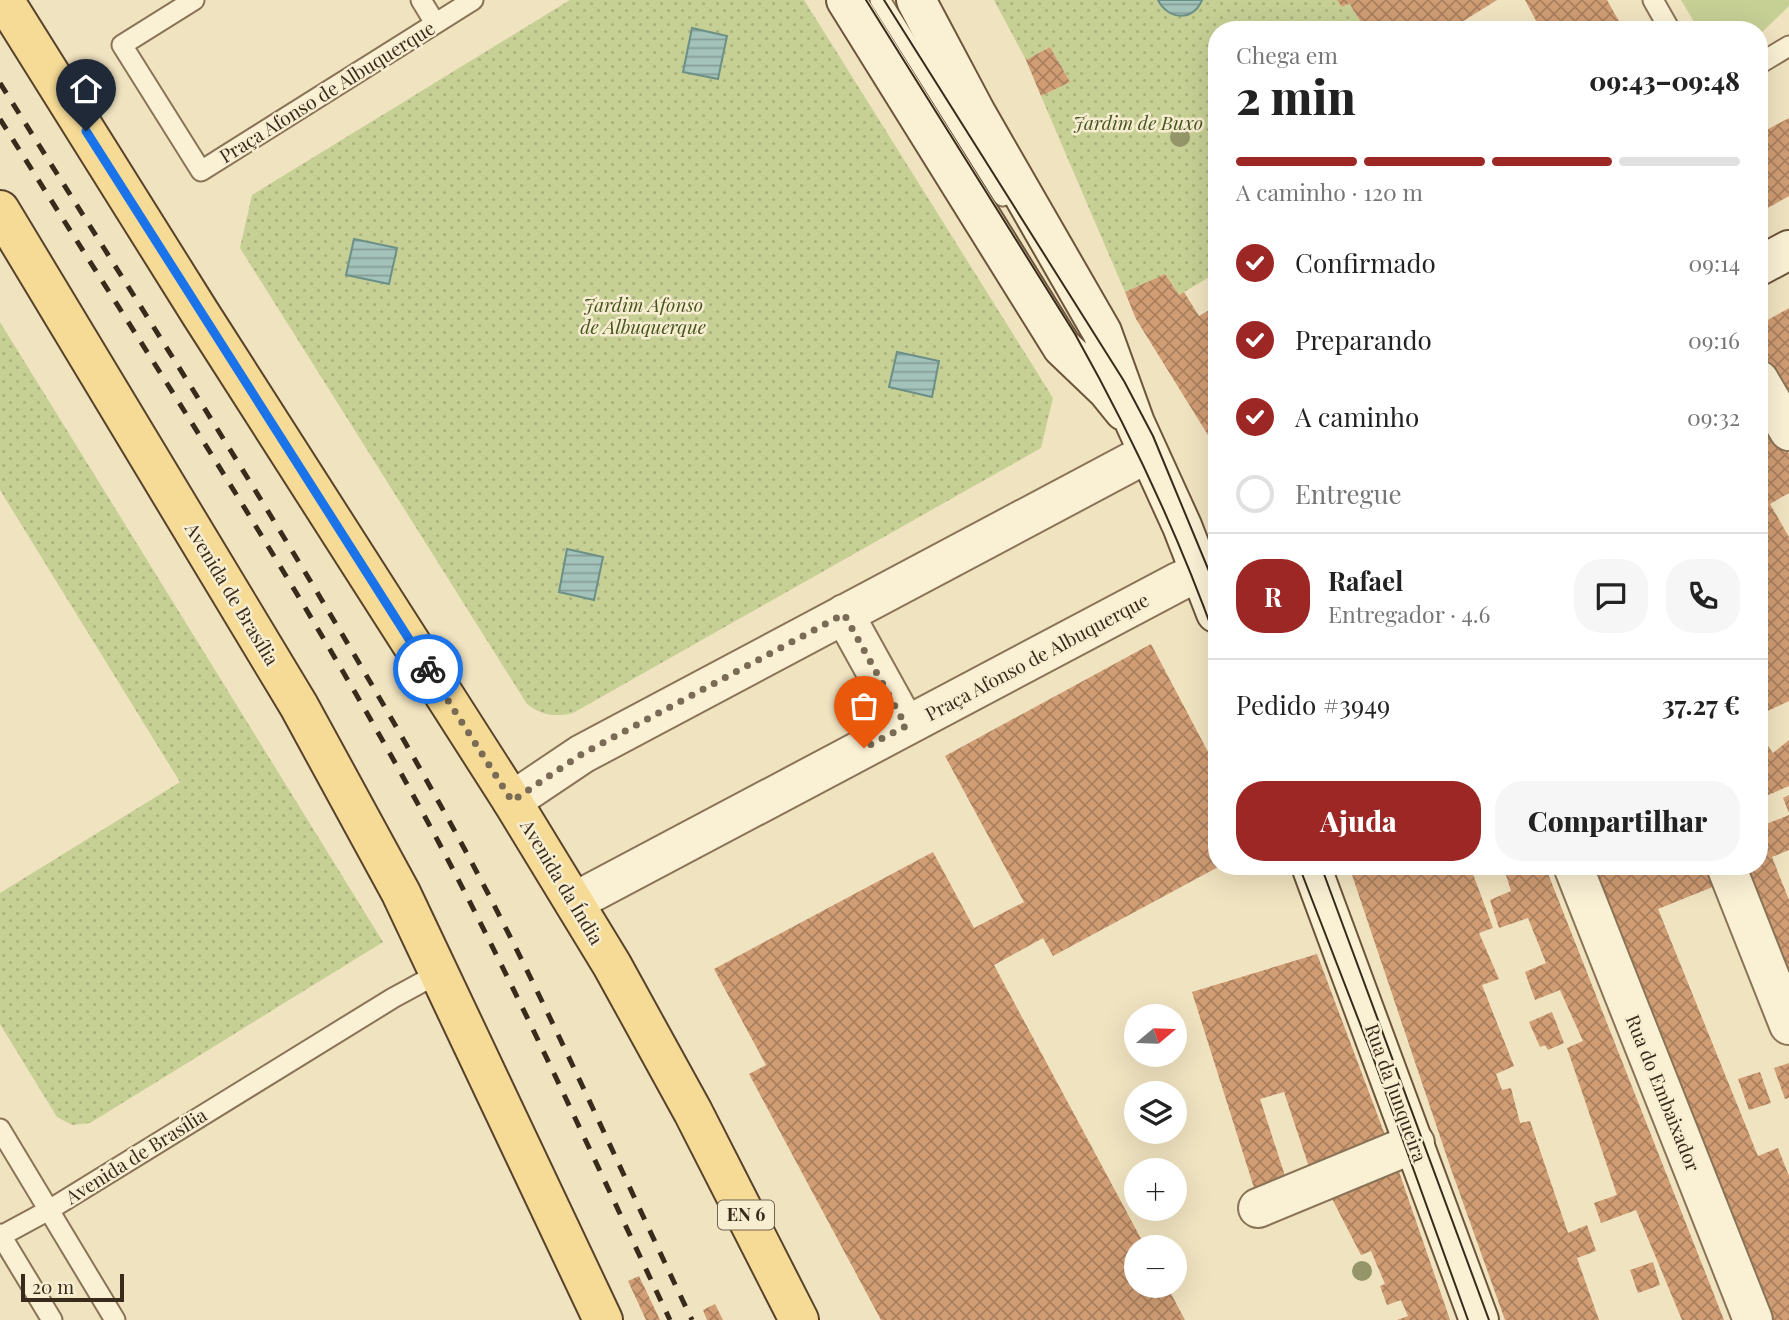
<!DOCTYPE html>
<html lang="pt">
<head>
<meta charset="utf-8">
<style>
  body { margin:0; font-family:"Playfair Display",serif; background:#f6f6f6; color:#222; height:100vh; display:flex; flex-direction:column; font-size:26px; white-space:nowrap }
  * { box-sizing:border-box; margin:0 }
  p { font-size:23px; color:#767676 }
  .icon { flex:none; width:38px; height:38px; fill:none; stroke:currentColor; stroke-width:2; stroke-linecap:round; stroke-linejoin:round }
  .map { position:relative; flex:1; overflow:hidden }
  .details { position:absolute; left:1208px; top:21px; width:560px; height:854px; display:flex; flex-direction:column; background:#fff; border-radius:28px; box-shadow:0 7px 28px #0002 }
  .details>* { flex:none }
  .needle { width:46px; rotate:71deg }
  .buttons { position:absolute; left:1124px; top:1004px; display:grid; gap:14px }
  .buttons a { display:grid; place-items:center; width:63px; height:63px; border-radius:50%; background:#fff; box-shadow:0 7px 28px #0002; font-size:35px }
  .scale { position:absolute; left:21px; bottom:18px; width:103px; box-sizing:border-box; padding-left:7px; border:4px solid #392b1c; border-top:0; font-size:19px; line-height:24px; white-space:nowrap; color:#392b1c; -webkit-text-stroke:5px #f7edd0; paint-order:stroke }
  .pin { position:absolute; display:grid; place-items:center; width:60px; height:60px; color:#fff; margin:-72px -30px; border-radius:50% 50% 50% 0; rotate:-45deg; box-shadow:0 0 7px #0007 }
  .pin .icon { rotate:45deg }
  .courier { position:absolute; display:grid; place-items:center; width:70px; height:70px; margin:-35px; border:5px solid #1a73e8; border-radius:50%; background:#fff; color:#222; box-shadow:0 2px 9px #0007 }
  .overview em { font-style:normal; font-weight:800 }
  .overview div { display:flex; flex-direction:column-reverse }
  .overview { display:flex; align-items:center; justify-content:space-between; height:119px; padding:0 28px }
  h1 { font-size:46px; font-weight:800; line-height:52px }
  .bar { display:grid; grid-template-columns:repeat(4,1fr); gap:10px 7px; align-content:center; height:84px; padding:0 28px }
  .bar i { height:9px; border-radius:5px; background:#e0e0e0 }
  .bar .selected { background:#9c2724 }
  .bar p { grid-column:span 4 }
  .line { display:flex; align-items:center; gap:18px; padding:0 28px; border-top:2px solid #e0e0e0 }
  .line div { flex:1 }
  .round { display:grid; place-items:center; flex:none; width:74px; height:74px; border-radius:28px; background:#f6f6f6 }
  ol { padding:0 28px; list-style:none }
  li { display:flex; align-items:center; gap:21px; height:77px }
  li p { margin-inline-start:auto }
  li .icon { padding:7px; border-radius:50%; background:#9c2724; color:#fff; stroke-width:4 }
  li:last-child { color:#767676 }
  li i { width:38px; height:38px; border:4px solid #e0e0e0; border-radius:50% }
  .action { display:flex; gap:14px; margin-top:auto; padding:14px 28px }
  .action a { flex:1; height:80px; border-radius:28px; background:#9c2724; color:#fff; font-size:28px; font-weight:800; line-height:80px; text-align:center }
  .action a+a { background:#f6f6f6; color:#222 }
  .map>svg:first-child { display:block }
  .grass { fill:#c6cf94 }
  .park { fill:url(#park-dots) }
  .water { fill:url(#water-rules); stroke:#6a9088; stroke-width:2 }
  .building { fill:url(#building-cross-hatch) }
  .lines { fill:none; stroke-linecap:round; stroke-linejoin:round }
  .lane-casing { stroke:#8a7457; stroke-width:23 }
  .street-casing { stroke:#8a7457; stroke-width:42 }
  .secondary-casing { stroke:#6c553a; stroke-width:42 }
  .primary-casing { stroke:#57422c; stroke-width:42 }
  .lane { stroke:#faf0d4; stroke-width:19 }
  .street { stroke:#faf0d4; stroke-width:38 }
  .secondary { stroke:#faf0d4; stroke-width:38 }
  .primary { stroke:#f6db96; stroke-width:38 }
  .tram { stroke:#392b1c; stroke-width:2 }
  .rail { stroke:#392b1c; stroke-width:5; stroke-dasharray:12 12; stroke-linecap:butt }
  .tree { fill:#949569 }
  .done { stroke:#796b55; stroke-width:7; stroke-dasharray:0 12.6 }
  .route { stroke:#1a73e8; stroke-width:9 }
  .labels { text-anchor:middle; stroke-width:5; stroke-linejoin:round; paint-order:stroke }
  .shield { fill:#f7edd0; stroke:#726552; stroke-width:2 }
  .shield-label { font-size:18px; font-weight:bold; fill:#392b1c }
  .street-label { font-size:19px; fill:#392b1c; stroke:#f7edd0 }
  .park-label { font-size:19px; font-style:italic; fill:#485622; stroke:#f7edd0 }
</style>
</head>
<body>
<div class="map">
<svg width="1789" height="1320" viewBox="0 0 1789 1320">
  <defs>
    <pattern id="park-dots" width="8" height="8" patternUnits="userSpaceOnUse" patternTransform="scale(1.75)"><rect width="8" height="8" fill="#c6cf94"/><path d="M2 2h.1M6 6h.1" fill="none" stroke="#abb27f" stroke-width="1.8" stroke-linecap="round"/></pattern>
    <pattern id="water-rules" width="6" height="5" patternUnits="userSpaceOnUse" patternTransform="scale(1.75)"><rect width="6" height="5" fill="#a3c2ba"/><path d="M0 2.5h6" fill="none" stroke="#869e96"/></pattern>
    <pattern id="building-cross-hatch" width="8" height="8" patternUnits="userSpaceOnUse" patternTransform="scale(1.75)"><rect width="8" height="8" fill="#d09d74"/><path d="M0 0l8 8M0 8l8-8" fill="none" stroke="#aa805e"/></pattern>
  </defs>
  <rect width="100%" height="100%" fill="#f0e3c0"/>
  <path class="grass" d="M1681,0H1789V6L1759,35V30H1699Z"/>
  <path class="park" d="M570,0H804L1053,398L1041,448L573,713C555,717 542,716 527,704L240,248L252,195Z
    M994,0H1337L1342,7L1349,3L1366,30H1216V273L1179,295L1165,274L1125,292L1041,96L1070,82L1050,47L1026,60Z
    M0,322L383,942L90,1123L72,1125L57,1117L0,1024V893L180,782L0,490Z"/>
  <path class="water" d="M1158,0H1202C1193,22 1168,20 1158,0Z
    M692,28L727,36L718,79L683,72Z
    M354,239L397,248L389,284L346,275Z
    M897,352L939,361L932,397L889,387Z
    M567,549L603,557L594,600L559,592Z"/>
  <path class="building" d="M1337,0H1497L1449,30H1366L1349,3L1342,7Z
    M1525,0H1607L1624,30H1541Z
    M1637,24L1648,27L1650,30H1627Z
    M1050,47L1070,82L1041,96L1026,60Z
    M1789,118V196L1759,213V134Z
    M1165,274L1179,295L1184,292L1199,316L1216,306V448L1136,319L1125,292Z
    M1789,308V410L1759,357V325Z
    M1759,402L1789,454V493L1770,504L1789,537V701L1759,715Z
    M1151,644L1216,767V866H1220L1053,956L1043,938L994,965L1146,1248H1136V1286H1167L1185,1320H881L749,1074L766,1065L714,969L933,852L974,928L1024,902L945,756Z
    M1759,716L1768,731L1761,736L1773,753L1789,740V786L1759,799Z
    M1789,795V813L1783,798Z
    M1789,815V850L1772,857L1789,900V998L1738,866H1759V827Z
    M1349,866H1470L1493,928L1479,933L1499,979L1482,985L1514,1066L1496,1074L1502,1090L1511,1088L1520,1123L1530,1121L1568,1233L1587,1225L1596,1251L1577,1258L1599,1320H1505L1451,1169Z
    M1503,866H1545L1724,1320H1682L1636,1210L1601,1223L1594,1203L1617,1195L1567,1048L1583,1041L1560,990L1535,1000L1525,972L1546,963L1528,918L1499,928L1490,900L1511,891Z
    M1604,866H1706L1715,886L1658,909L1758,1156L1778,1148L1789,1176V1320H1771L1594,871Z
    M1317,954L1388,1143L1311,1173L1284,1092L1260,1099L1286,1179L1255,1191L1192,992Z
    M1552,1012L1564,1043L1548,1050L1545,1045L1540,1047L1529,1022Z
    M1789,1063V1098L1785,1099L1774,1068Z
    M1760,1072L1771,1103L1749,1110L1738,1079Z
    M1395,1160L1450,1320H1397L1408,1316L1401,1300L1387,1305L1380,1286L1385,1284L1371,1251L1361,1255L1327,1189Z
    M1653,1262L1660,1285L1638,1293L1630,1270Z
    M639,1276L660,1320H646L628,1281Z
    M715,1304L723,1320H707L703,1310Z"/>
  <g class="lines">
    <defs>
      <path id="lane" d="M194,0L122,45L201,171L473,0
        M421,0L435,23
        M880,0L1003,196
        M1653,0L1670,30
        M1759,64L1789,46
        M0,1129L115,1320
        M0,1234L52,1320
        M1,1236L49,1210L393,998L439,973"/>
      <path id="street" d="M1759,380L1789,431
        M844,614L906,726
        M512,801L582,754L1148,453
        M1573,866L1753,1320
        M1726,866L1789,1025
        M574,902L1178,582L1200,572
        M1258,1208L1415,1143"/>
      <path id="secondary" d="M846,0L1062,347L1107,390L1124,411
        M916,0L976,113L1102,332L1135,423L1182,526L1216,613
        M1759,266L1789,250
        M1311,866L1479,1320"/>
      <path id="primary" d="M4,0L200,313L512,801L612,965L693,1112L799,1320
        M0,210L299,706L401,893L603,1320"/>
    </defs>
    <use href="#lane" class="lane-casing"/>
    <use href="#street" class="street-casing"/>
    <use href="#secondary" class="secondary-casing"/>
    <use href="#primary" class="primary-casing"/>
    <use href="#lane" class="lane"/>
    <use href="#street" class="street"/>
    <use href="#secondary" class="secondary"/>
    <use href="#primary" class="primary"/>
    <path class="tram" d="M866,0L1075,334C1130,432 1178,534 1216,640
      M884,0L1124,381L1153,436L1216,588
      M1299,866L1371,1052L1468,1320
      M1321,866L1489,1320"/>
    <path class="rail" d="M0,83C154,329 312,572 452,826C540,986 613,1155 692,1320
      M0,119C149,357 305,593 438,841C521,997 594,1160 670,1320"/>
  </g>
  <g class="tree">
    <circle cx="1180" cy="137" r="10"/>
    <circle cx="1362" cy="1271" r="10"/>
  </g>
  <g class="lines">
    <path class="done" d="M428,669L512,801L582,754L844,614L906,726L864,748"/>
    <path class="route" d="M86,131L428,669"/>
  </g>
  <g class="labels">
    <rect class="shield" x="718" y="1200.5" width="56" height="29" rx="5"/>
    <g class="shield-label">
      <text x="746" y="1221">EN 6</text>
    </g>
    <g class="street-label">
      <text transform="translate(327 92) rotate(-32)" y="7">Praça Afonso de Albuquerque</text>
      <text transform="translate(232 594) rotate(59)" y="7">Avenida de Brasília</text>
      <text transform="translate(1037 657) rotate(-28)" y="7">Praça Afonso de Albuquerque</text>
      <text transform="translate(562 882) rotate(59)" y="7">Avenida da Índia</text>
      <text transform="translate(1396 1093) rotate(70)" y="7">Rua da Junqueira</text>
      <text transform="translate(1663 1093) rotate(68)" y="7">Rua do Embaixador</text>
      <text transform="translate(136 1156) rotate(-32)" y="7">Avenida de Brasília</text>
    </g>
    <g class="park-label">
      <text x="1138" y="130">Jardim de Buxo</text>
      <text x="643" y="312">Jardim Afonso<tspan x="643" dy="22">de Albuquerque</tspan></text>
    </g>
  </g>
</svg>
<div class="buttons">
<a><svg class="needle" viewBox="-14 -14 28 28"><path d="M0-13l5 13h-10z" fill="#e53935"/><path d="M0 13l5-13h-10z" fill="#767676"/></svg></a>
<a><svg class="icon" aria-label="layers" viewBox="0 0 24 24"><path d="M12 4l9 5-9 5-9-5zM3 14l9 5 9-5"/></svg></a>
<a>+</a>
<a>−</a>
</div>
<div class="scale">20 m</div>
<div class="pin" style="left:864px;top:748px;background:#ea580c"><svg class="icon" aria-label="bag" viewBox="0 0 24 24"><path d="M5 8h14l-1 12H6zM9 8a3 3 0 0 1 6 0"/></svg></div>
<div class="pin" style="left:86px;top:131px;background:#1f2937"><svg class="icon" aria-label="home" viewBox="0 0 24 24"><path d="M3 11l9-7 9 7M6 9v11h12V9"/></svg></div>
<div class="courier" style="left:428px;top:669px"><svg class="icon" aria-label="bike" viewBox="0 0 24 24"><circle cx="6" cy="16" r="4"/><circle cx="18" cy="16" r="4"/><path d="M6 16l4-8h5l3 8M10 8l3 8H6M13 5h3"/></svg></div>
<section class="details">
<div class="overview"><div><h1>2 min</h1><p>Chega em</p></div><em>09:43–09:48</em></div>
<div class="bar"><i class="selected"></i><i class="selected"></i><i class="selected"></i><i></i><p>A caminho · 120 m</p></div>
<ol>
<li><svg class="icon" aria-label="check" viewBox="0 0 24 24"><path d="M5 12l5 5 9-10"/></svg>Confirmado<p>09:14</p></li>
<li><svg class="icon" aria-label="check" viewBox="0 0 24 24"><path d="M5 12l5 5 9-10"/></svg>Preparando<p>09:16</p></li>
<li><svg class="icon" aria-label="check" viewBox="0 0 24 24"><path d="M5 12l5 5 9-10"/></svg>A caminho<p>09:32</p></li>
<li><i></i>Entregue</li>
</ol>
<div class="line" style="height:126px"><b class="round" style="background:#9c2724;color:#fff">R</b><div><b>Rafael</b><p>Entregador · 4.6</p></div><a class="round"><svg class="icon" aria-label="chat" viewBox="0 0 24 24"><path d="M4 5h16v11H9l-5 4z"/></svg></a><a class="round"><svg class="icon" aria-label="phone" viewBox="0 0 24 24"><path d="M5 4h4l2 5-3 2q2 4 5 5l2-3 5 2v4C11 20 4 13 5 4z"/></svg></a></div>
<div class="line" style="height:91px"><div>Pedido #3949</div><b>37.27 €</b></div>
<div class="action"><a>Ajuda</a><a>Compartilhar</a></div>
</section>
</div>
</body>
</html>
